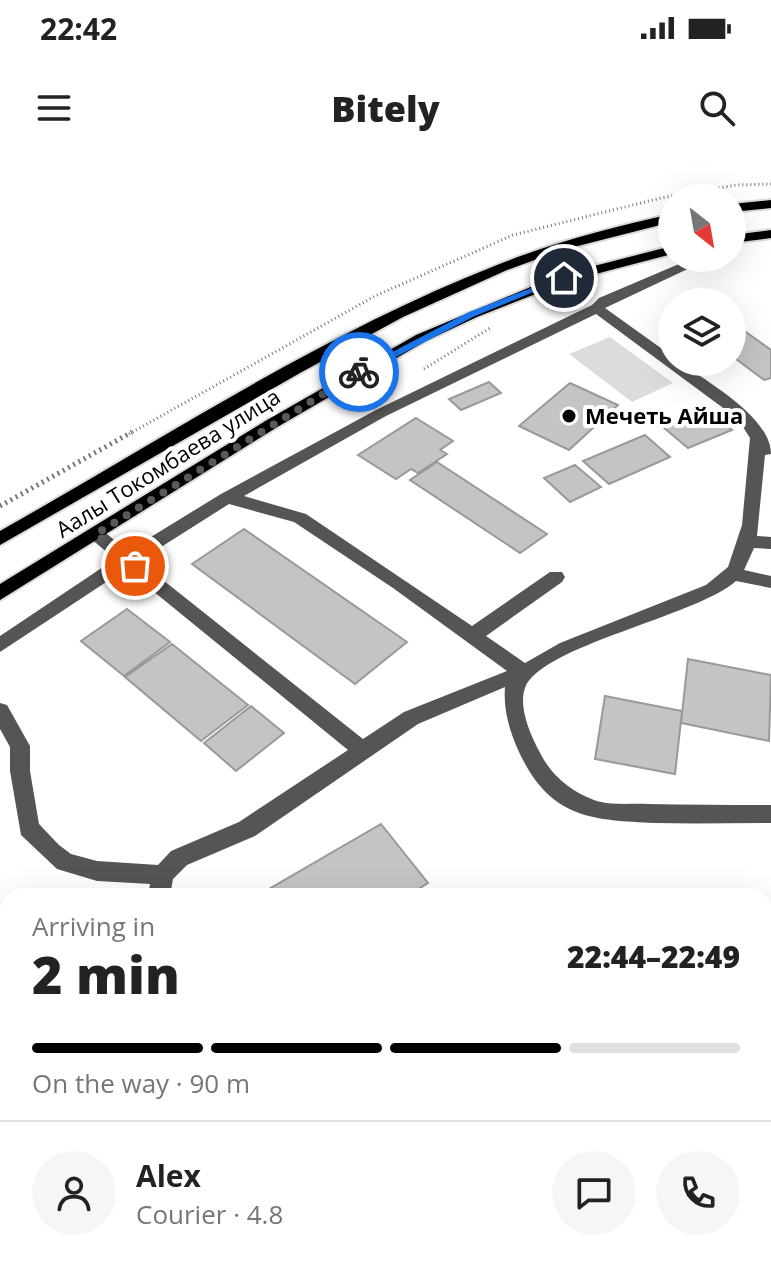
<!DOCTYPE html>
<html lang="en">
<head>
<meta charset="utf-8">
<style>
  body { margin:0; font-family:"Open Sans",sans-serif; background:#f6f6f6; color:#222; height:100vh; display:flex; flex-direction:column; font-size:30px; white-space:nowrap }
  * { box-sizing:border-box; margin:0 }
  p { font-size:26px; color:#767676 }
  .icon { flex:none; width:44px; height:44px; fill:none; stroke:currentColor; stroke-width:2; stroke-linecap:round; stroke-linejoin:round }
  .map { position:relative; flex:1; overflow:hidden }
  .panel { position:absolute; left:0px; top:728px; width:772px; height:394px; display:flex; flex-direction:column; background:#fff; border-radius:24px 24px 0 0; box-shadow:0 8px 32px #0002 }
  .panel>* { flex:none }
  .needle { width:52px; rotate:149deg }
  .buttons { position:absolute; left:658px; top:24px; display:grid; gap:16px }
  .buttons a { display:grid; place-items:center; width:88px; height:88px; border-radius:50%; background:#fff; box-shadow:0 8px 32px #0002; font-size:40px }
  .pin { position:absolute; display:grid; place-items:center; width:68px; height:68px; color:#fff; margin:-34px; border:4px solid #fff; border-radius:50%; box-shadow:0 2px 8px #0007 }
  .courier { position:absolute; display:grid; place-items:center; width:80px; height:80px; margin:-40px; border:6px solid #1a73e8; border-radius:50%; background:#fff; color:#222; box-shadow:0 2px 10px #0007 }
  .summary em { font-style:normal; font-weight:800 }
  .summary div { display:flex; flex-direction:column-reverse }
  .summary { display:flex; align-items:center; justify-content:space-between; height:136px; padding:0 32px }
  h1 { font-size:52px; font-weight:800; line-height:60px }
  .bar { display:grid; grid-template-columns:repeat(4,1fr); gap:12px 8px; align-content:center; height:96px; padding:0 32px }
  .bar i { height:10px; border-radius:6px; background:#e0e0e0 }
  .bar .on { background:#000 }
  .bar p { grid-column:span 4 }
  .line { display:flex; align-items:center; gap:20px; padding:0 32px; border-top:2px solid #e0e0e0 }
  .line div { flex:1 }
  .round { display:grid; place-items:center; flex:none; width:84px; height:84px; border-radius:42px; background:#f6f6f6 }
  .status { display:flex; justify-content:space-between; align-items:center; height:56px; padding:0 40px; background:#fff; direction:ltr }
  .status svg { height:22px; fill:currentColor }
  header { display:flex; justify-content:space-between; align-items:center; height:104px; padding:0 32px; background:#fff; font-size:36px; font-weight:800 }
  .map>svg:first-child { display:block }
  .green { fill:#dcdcdc }
  .building { fill:#c4c4c4; stroke:#999; stroke-width:2 }
  .lines { fill:none; stroke-linecap:round; stroke-linejoin:round }
  .major-casing { stroke:#dbdbdb; stroke-width:4 }
  .path-far1 { stroke:#777; stroke-width:3; stroke-dasharray:1 3; stroke-linecap:butt }
  .path { stroke:#777; stroke-width:5; stroke-dasharray:2 4; stroke-linecap:butt }
  .minor { fill:#555; fill-rule:evenodd }
  .major { fill:#000; fill-rule:evenodd }
  .route { fill:#1a73e8 }
  .done { stroke:#595959; stroke-width:8; stroke-dasharray:0 14.4 }
  .poi-dot { fill:#000; stroke:#fff; stroke-width:3 }
  .labels { text-anchor:middle; stroke-width:8; stroke-linejoin:round; paint-order:stroke }
  .far-poi-label { font-size:22px; font-weight:bold; fill:#000; stroke:#fff; text-anchor:start }
  .far-street-label { font-size:22px; fill:#000; stroke:#fff }
</style>
</head>
<body>
<div class="status"><b>22:42</b><svg viewBox="0 0 49 12"><path d="M0 12V9h3v3zM5 12V6h3v6zM10 12V3h3v9zM15 12V0h3v12zM26 1h20v11H26zM47 4h2v5h-2z"/></svg></div>
<header><svg class="icon" aria-label="menu" viewBox="0 0 24 24"><path d="M4 6h16M4 12h16M4 18h16"/></svg>Bitely<svg class="icon" aria-label="search" viewBox="0 0 24 24"><circle cx="10" cy="10" r="6"/><path d="M15 15l6 6"/></svg></header>
<div class="map">
<svg width="771" height="1121" viewBox="0 0 771 1121">
  <rect width="100%" height="100%" fill="#fff"/>
  <path class="green" d="M610,177L673,223L632,242L569,194Z
    M488,1114H639L638,1121H478Z"/>
  <path class="building" d="M732,162L771,190V218L764,220L732,196Z
    M489,222L501,233L461,250L449,239Z
    M570,223L618,245L569,290L519,266Z
    M706,249L732,270L688,288L663,267Z
    M416,258L453,281L440,290L447,294L418,313L411,309L396,319L358,295Z
    M645,275L670,297L609,324L583,301Z
    M437,302L547,374L520,393L410,320Z
    M575,305L601,327L570,342L544,318Z
    M244,369L407,482L355,524L192,404Z
    M127,449L170,482L124,516L81,481Z
    M172,484L248,545L201,581L125,517Z
    M688,499L771,515L769,581L681,563Z
    M605,536L682,551L675,614L595,599Z
    M251,546L284,573L236,611L204,583Z
    M381,664L428,723L407,736H257Z
    M0,802L8,821V885L0,889Z
    M8,1054V1114H87L76,1121H0V1058Z
    M182,1114H284L273,1121H185Z"/>
  <g class="lines">
    <defs>
      <path id="major" d="M771,40V48L732,52V44Z
        M672,54V62L562,90L507,110L403,157L300,213L0,385V371C163,279 323,173 497,105C554,82 613,67 672,54Z
        M771,70V78L732,83V75Z
        M672,86V94L569,121L477,157L426,181L279,266L0,440V424L267,260L416,175L559,115Z"/>
    </defs>
    <use href="#major" class="major-casing"/>
    <path class="path-far1" d="M424,209L490,168
      M129,274L375,136L513,75L661,38L736,25L771,24"/>
    <path class="path" d="M0,346L132,272"/>
    <path class="minor" d="M676,98H690L694,106L605,148L672,196V202H680C707,222 771,257 771,294L765,295L757,376L771,377V389L754,388L744,410L771,416V428L736,421C697,456 540,486 525,528C517,550 535,585 546,603C557,620 575,633 594,640C611,646 630,643 648,644C689,645 730,645 771,645V663C732,663 694,664 655,663C590,660 550,658 519,592C510,572 503,550 505,527L418,564L255,676L187,705L173,719L170,736H148L150,724L97,721L57,709L21,675L10,611V587L0,569V543L7,545L30,586V611L39,664L59,685L71,694L97,701L158,705L171,691L239,662L348,590L126,409L0,492V476L115,399L90,378L87,374L90,370H102L128,391L221,334L376,250L592,145L599,138L679,104ZM596,154L738,259L750,278L742,365L728,407L706,425L560,483L525,503L486,476L562,422L565,417L562,412H550L472,466L306,354L244,336L386,256ZM229,344L294,362L393,428L507,511L404,552L363,579L139,401Z
      M432,1114H467L464,1121H429Z"/>
    <use href="#major" class="major"/>
  </g>
  <path class="route" d="M560,117L568,118L475,156L363,214L354,212L469,152Z"/>
  <g class="lines">
    <path class="done" d="M135,406L96,374L359,212"/>
  </g>
  <circle class="poi-dot" cx="569" cy="256" r="8"/>
  <g class="labels">
    <g class="far-poi-label">
      <text x="585" y="264">Мечеть Айша</text>
    </g>
    <g class="far-street-label">
      <text transform="translate(168 303) rotate(-32)" y="8">Аалы Токомбаева улица</text>
    </g>
  </g>
</svg>
<div class="buttons">
<a><svg class="needle" viewBox="-14 -14 28 28"><path d="M0-13l5 13h-10z" fill="#e53935"/><path d="M0 13l5-13h-10z" fill="#767676"/></svg></a>
<a><svg class="icon" aria-label="layers" viewBox="0 0 24 24"><path d="M12 4l9 5-9 5-9-5zM3 14l9 5 9-5"/></svg></a>
</div>
<div class="pin" style="left:135px;top:406px;background:#ea580c"><svg class="icon" aria-label="bag" viewBox="0 0 24 24"><path d="M5 8h14l-1 12H6zM9 8a3 3 0 0 1 6 0"/></svg></div>
<div class="pin" style="left:564px;top:118px;background:#1f2937"><svg class="icon" aria-label="home" viewBox="0 0 24 24"><path d="M3 11l9-7 9 7M6 9v11h12V9"/></svg></div>
<div class="courier" style="left:359px;top:212px"><svg class="icon" aria-label="bike" viewBox="0 0 24 24"><circle cx="6" cy="16" r="4"/><circle cx="18" cy="16" r="4"/><path d="M6 16l4-8h5l3 8M10 8l3 8H6M13 5h3"/></svg></div>
<section class="panel">
<div class="summary"><div><h1>2 min</h1><p>Arriving in</p></div><em>22:44–22:49</em></div>
<div class="bar"><i class="on"></i><i class="on"></i><i class="on"></i><i></i><p>On the way · 90 m</p></div>
<div class="line" style="height:144px"><a class="round"><svg class="icon" aria-label="person" viewBox="0 0 24 24"><circle cx="12" cy="8" r="4"/><path d="M4 21q1-7 8-7t8 7"/></svg></a><div><b>Alex</b><p>Courier · 4.8</p></div><a class="round"><svg class="icon" aria-label="chat" viewBox="0 0 24 24"><path d="M4 5h16v11H9l-5 4z"/></svg></a><a class="round"><svg class="icon" aria-label="phone" viewBox="0 0 24 24"><path d="M5 4h4l2 5-3 2q2 4 5 5l2-3 5 2v4C11 20 4 13 5 4z"/></svg></a></div>
</section>
</div>
</body>
</html>
